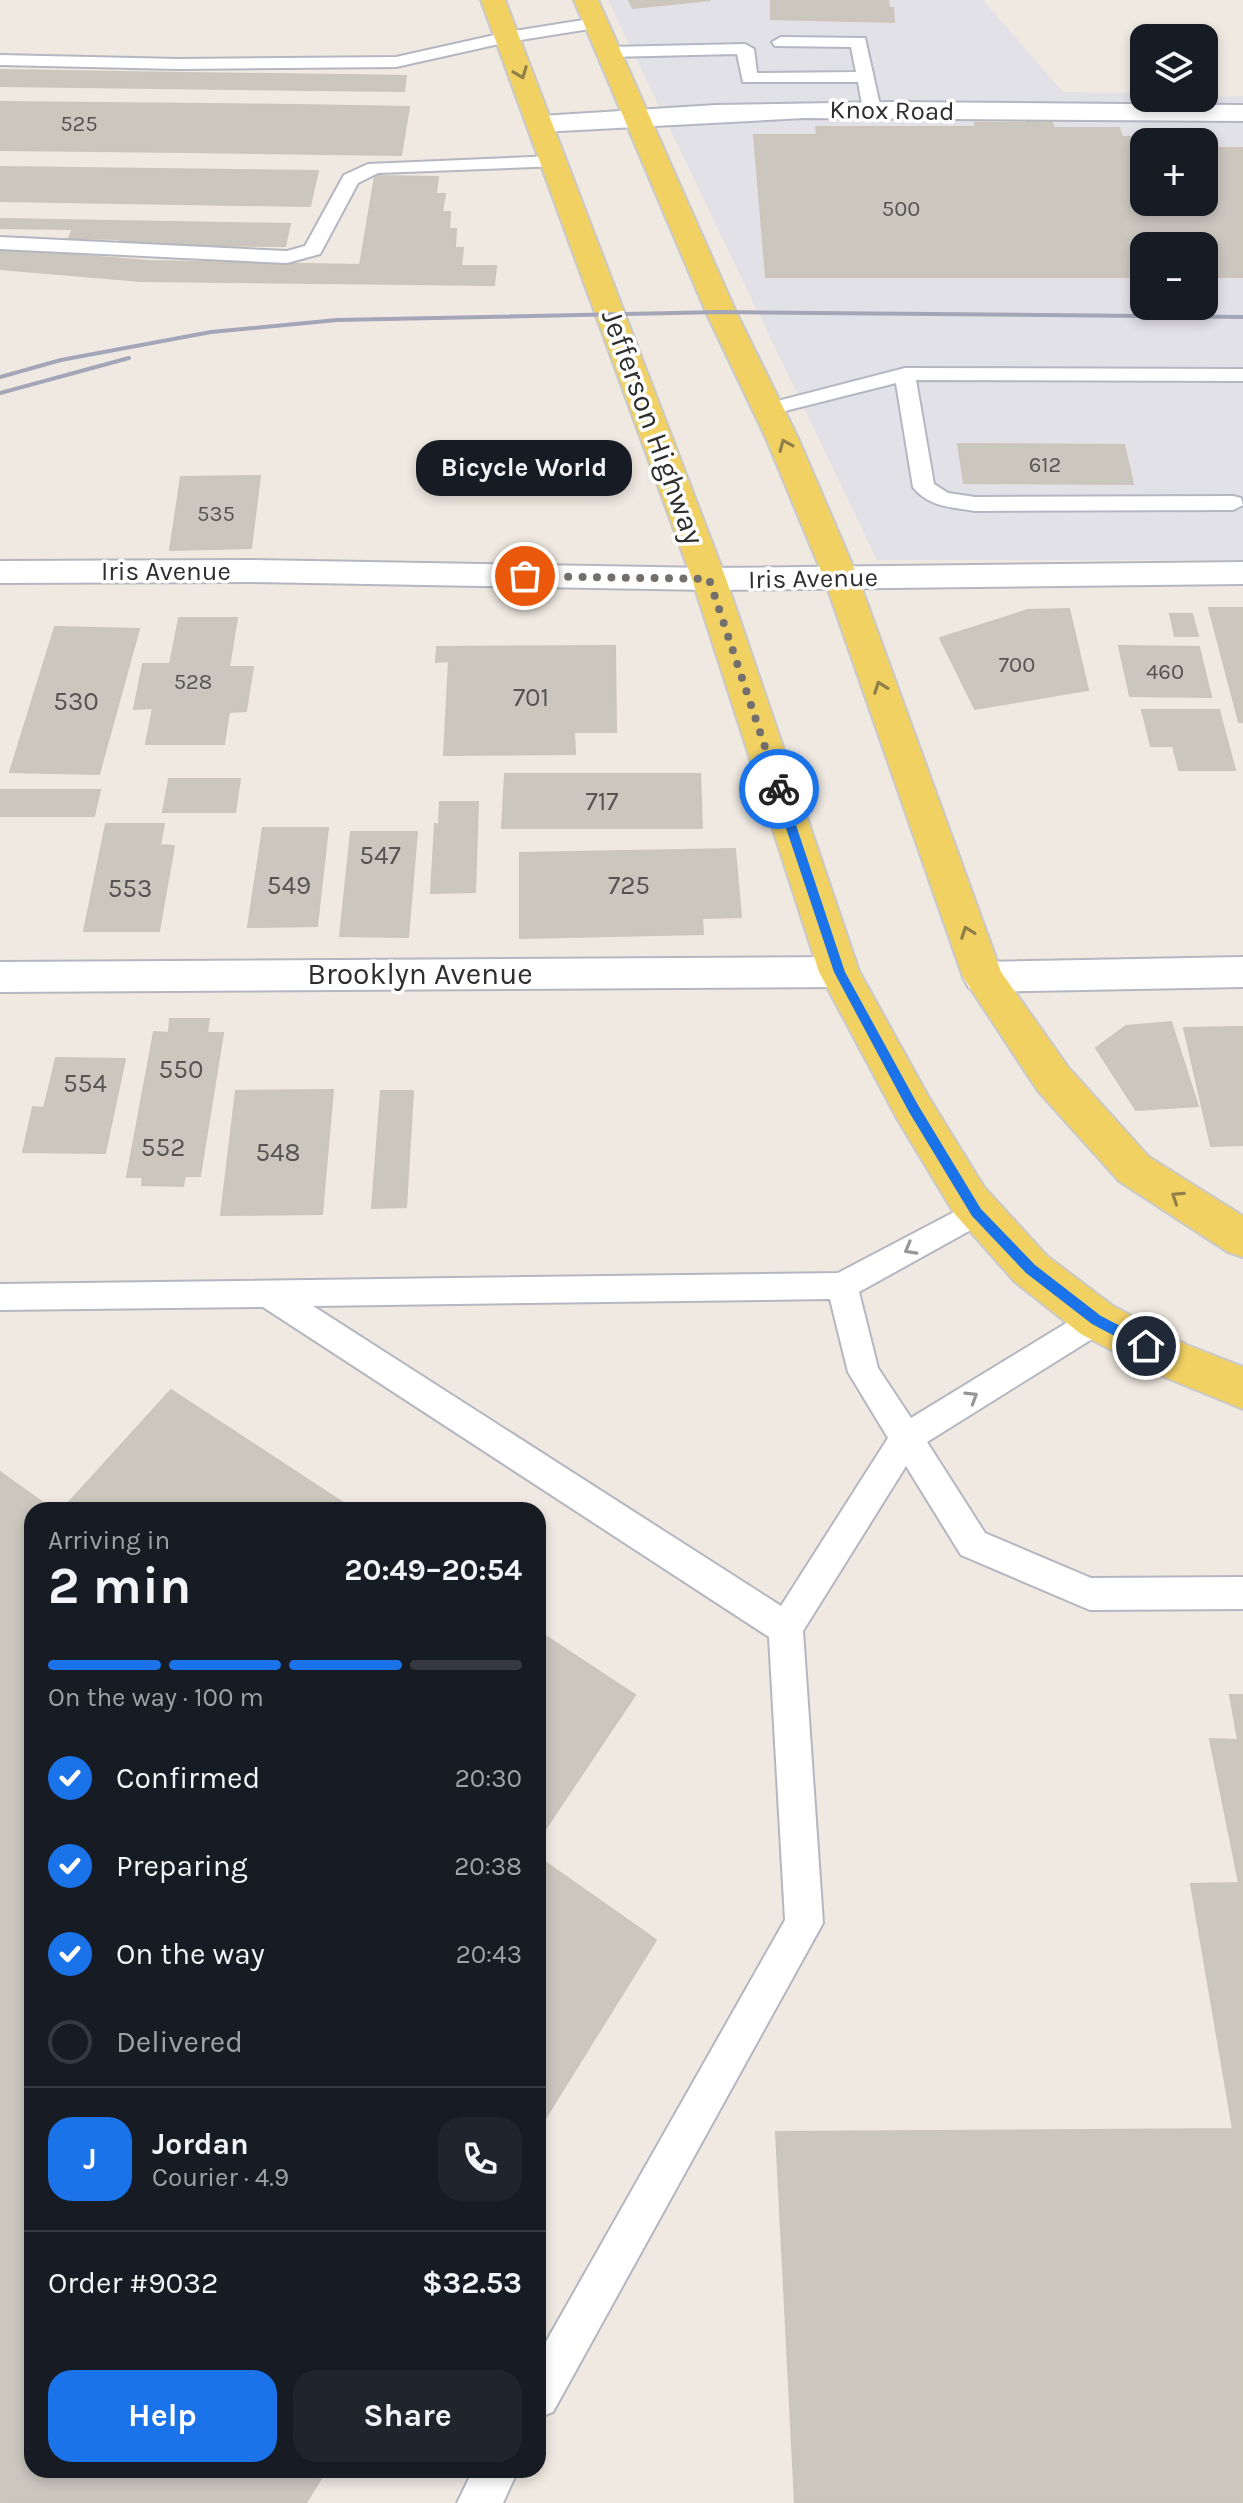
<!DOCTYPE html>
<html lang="en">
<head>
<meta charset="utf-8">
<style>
  body { margin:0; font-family:Karla,sans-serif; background:#20242c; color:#f1f3f6; height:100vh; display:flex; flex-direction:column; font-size:30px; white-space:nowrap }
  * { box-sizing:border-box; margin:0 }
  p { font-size:26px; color:#9ea1a6 }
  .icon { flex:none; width:44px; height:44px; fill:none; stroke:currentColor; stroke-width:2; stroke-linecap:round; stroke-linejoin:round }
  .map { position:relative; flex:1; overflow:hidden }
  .panel { position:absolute; left:24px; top:1502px; width:522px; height:976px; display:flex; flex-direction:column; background:#171b24; border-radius:24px; box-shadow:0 4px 12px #0003 }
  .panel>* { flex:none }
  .controls { position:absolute; left:1130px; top:24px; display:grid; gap:16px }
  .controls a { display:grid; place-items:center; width:88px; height:88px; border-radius:16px; background:#171b24; box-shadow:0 4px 12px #0003; font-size:40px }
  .pin { position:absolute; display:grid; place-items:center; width:68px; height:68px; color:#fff; margin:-34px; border:4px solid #fff; border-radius:50%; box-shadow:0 2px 8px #0007 }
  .courier { position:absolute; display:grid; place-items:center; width:80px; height:80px; margin:-40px; border:6px solid #1a73e8; border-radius:50%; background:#fff; color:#222; box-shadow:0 2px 10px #0007 }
  .bubble { position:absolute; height:56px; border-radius:24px; background:#171b24; box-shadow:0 4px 12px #0003; font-size:26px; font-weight:700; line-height:56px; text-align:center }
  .headline em { font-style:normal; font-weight:700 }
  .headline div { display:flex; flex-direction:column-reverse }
  .headline { display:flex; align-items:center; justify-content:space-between; height:136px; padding:0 24px }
  h1 { font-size:52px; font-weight:700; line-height:60px }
  .bar { display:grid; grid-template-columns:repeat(4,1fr); gap:12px 8px; align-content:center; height:96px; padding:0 24px }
  .bar i { height:10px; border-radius:6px; background:#363941 }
  .bar .active { background:#1a73e8 }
  .bar p { grid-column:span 4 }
  .line { display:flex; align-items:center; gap:20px; padding:0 24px; border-top:2px solid #363941 }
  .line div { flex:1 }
  .round { display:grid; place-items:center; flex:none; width:84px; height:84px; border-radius:24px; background:#20242c }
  ol { padding:0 24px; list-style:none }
  li { display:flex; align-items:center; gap:24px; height:88px }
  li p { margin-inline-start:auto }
  li .icon { padding:8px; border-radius:50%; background:#1a73e8; color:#fff; stroke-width:4 }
  li:last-child { color:#9ea1a6 }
  li i { width:44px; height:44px; border:4px solid #363941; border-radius:50% }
  .action { display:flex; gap:16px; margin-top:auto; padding:16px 24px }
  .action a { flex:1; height:92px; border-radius:24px; background:#1a73e8; color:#fff; font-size:32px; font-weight:700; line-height:92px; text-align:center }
  .action a+a { background:#20242c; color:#f1f3f6 }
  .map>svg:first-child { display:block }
  .industrial { fill:#e3e1e8; fill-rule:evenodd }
  .building { fill:#cbc7bf; stroke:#cbc5ba; stroke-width:2 }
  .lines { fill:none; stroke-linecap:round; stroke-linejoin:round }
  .service-casing { stroke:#b4b7c1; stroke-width:4 }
  .minor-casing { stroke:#b4b7c1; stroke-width:4 }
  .tertiary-casing { stroke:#b4b7c1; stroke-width:4 }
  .primary-casing { stroke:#c9c9c9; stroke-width:4 }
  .service { fill:#fff; fill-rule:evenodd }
  .minor { fill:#fff; fill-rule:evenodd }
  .tertiary { fill:#fff; fill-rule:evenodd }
  .primary { fill:#f2d163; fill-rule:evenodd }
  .rail { stroke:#a3a6b8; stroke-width:4 }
  .oneway { stroke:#908048 }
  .oneway2 { stroke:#969696 }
  .route { fill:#1a73e8 }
  .done { stroke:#726f6d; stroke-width:8; stroke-dasharray:0 14.4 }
  .labels { text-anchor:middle; stroke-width:7; stroke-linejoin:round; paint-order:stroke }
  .far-number-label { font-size:22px; fill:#555452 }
  .far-street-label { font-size:26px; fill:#2e2e2e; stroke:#fff }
  .number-label { font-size:26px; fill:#555452 }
  .street-label { font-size:30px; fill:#2e2e2e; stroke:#fff }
</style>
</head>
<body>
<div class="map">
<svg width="1243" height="2503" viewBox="0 0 1243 2503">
  <rect width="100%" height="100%" fill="#efe9e1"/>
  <path class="industrial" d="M608,0H983L1063,92L1144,93V98L1243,96V560H877ZM1144,142H1204V202H1144ZM1144,246H1204V306H1144Z"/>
  <path class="building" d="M629,0H711L633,8Z
    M771,0H888L889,8H893L894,22L771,19Z
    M0,70L120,72L406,76L404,91L314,90L0,86Z
    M0,102L296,105L409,107L401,155L188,152L0,150Z
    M1026,118H1050L1054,128H1119L1122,137H1169L1174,142H1144V202H1204V148H1243V277H1204V246H1144V277H766L754,135H817L816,127H976L975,123H1027Z
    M0,167L318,171L310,206L0,201Z
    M375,176L438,177L436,194H445L442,212H450L449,229H456L455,248H463L461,266H496L494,285L141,281L0,269V249L149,261L360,265Z
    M0,219L290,224L285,246L119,244L120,239L69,238L73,229L0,228Z
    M958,444L1124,445L1133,484L964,483Z
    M260,476L251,548L170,550L181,477Z
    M1209,608H1243V722H1239Z
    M1069,609L1088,690L975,709L940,638L1028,610Z
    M1170,614H1192L1198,636H1175Z
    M179,618H237L229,667H253L246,711L229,712L224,744H146L153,708L134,709L143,664H170Z
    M55,627L139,629L99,774L10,772Z
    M615,646L616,732H574L575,754L444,755L449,661L436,662L437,647Z
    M1119,646L1199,647L1211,697L1130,696Z
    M1142,710H1219L1235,770H1179L1173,746H1151Z
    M505,774H700L702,828H502Z
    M169,779H240L235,812H163Z
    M0,790H100L94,816H0Z
    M440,802H478L475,892L431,893L435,824L439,825Z
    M106,824H164L160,845L174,846L159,931H84Z
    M263,828H328L317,926L248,927Z
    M351,832H417L408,937L340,936Z
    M735,849L741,917L702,918L703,934L520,938V853Z
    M170,1019H209L207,1033H223L200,1176H185L183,1186L142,1185L143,1177H127L154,1032L169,1033Z
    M1171,1022L1198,1106L1136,1110L1096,1048L1126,1026Z
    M1243,1027V1145L1211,1146L1184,1028Z
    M56,1058L125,1059L105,1153L23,1152L33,1107L44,1108Z
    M333,1090L322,1214L221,1215L236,1091Z
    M381,1091H413L406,1207L372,1208Z
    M171,1390L354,1510H62Z
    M0,1472L53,1510H32V2470H326L306,2503H0Z
    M538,1631L635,1695L538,1840Z
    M1230,1695H1243V2503H795L776,2132L1233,2129L1191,1884L1239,1883L1210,1739L1238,1740Z
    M538,1857L656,1940L538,2130Z"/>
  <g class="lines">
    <defs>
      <path id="service" d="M596,18L604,23L602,27L508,42L396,67L179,69L0,65V55L179,59L396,57L508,32Z
        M781,37L865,38L881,110L878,114H866L863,110L858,82H743L737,54L609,57L600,52L609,47L745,44L754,49L757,73L856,72L851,47L775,46L772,42Z
        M554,156L561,158L563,162L561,166L378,173L358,183L320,254L287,263L0,249V237L287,251L305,246L344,175L368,164Z
        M905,368L1243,369V381L916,380L934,484L948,493L975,497L1233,496L1241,498L1243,505L1233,510L975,511C952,507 928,507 913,487L896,383L769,415L758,409L762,405Z
        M977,1200L987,1203L992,1212L987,1221L859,1292L878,1368L911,1418L1086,1311L1097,1307L1108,1311L1112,1320L1108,1329L927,1442L985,1533L1091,1578L1243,1577V1609L1090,1610L1078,1605L961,1555L906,1466L803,1631L823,1923L553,2412L538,2418V2356L785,1920L769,1637L263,1307L0,1310V1284L838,1273ZM830,1299L848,1372L888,1438L781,1606L313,1306Z
        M473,2470H518L503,2503H457Z"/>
      <path id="minor" d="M892,102L1243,105V121L804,118L541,132L532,130L528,124L532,118L541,116L716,105Z
        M249,560L709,568L1243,562V584L709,590L249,582L0,583V561Z
        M839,957L853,961L859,972L853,983L839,987L0,992V962Z"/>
      <path id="tertiary" d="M1243,957V987L983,992L969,988L963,977L969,966L983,962Z"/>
      <path id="primary" d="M481,0H505L726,579L859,971L928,1096L984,1187L1047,1256L1113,1306L1187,1345L1243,1367V1409L1155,1373L1081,1334L1015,1282L954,1213L898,1120L819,972L692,579Z
        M574,0H598L736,312L798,438L858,578L1001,972L1068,1067L1149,1157L1243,1216V1257L1228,1252L1119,1181L1038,1091L963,977L824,578L766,438L706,312Z"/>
    </defs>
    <use href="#service" class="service-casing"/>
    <use href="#minor" class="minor-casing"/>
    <use href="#tertiary" class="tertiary-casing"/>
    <use href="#primary" class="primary-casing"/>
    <use href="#service" class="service"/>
    <use href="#minor" class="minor"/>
    <use href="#tertiary" class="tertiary"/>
    <use href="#primary" class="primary"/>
    <path class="rail" d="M0,377L61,360L211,332L337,320L721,312L1243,317
      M0,393L129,358"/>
  </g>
  <defs><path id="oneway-chevron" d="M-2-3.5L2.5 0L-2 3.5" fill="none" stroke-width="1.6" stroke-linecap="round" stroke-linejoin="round" transform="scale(2)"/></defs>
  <g class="oneway">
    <use href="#oneway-chevron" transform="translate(521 73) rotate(69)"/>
    <use href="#oneway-chevron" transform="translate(785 445) rotate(-113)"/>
    <use href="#oneway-chevron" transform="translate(880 687) rotate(-110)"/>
    <use href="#oneway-chevron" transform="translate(967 932) rotate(-110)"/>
    <use href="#oneway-chevron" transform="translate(1177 1197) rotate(-147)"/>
  </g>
  <g class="oneway2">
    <use href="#oneway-chevron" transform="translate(910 1249) rotate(151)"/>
    <use href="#oneway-chevron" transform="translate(972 1397) rotate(-32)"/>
  </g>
  <path class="route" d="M779,785L784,789L845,972L918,1105L981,1209L1035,1265L1101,1316L1151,1342V1350H1141L1092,1324L1026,1273L972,1216L909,1112L834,972L773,789Z"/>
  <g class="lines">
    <path class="done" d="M525,576L709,579L779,789"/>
  </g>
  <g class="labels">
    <g class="far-number-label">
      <text x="79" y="131">525</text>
      <text x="901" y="216">500</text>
      <text x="1045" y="472">612</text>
      <text x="216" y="521">535</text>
      <text x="1017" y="672">700</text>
      <text x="1165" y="679">460</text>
      <text x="193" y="689">528</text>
    </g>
    <g class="far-street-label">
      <text transform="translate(892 110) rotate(1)" y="9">Knox Road</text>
      <text x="166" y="580">Iris Avenue</text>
      <text transform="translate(813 578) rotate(-1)" y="9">Iris Avenue</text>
    </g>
    <g class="number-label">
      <text x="531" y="706">701</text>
      <text x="76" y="710">530</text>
      <text x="602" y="810">717</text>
      <text x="380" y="864">547</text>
      <text x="289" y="894">549</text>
      <text x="629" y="894">725</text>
      <text x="130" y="897">553</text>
      <text x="181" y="1078">550</text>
      <text x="85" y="1092">554</text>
      <text x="163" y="1156">552</text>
      <text x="278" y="1161">548</text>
    </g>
    <g class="street-label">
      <text transform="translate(653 427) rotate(70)" y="10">Jefferson Highway</text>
      <text x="420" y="984">Brooklyn Avenue</text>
    </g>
  </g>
</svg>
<div class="controls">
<a><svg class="icon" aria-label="layers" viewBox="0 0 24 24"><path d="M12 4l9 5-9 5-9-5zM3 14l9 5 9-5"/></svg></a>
<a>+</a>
<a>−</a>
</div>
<div class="pin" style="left:525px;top:576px;background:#ea580c"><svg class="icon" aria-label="bag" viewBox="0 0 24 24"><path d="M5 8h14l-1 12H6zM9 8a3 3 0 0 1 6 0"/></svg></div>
<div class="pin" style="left:1146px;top:1346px;background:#1f2937"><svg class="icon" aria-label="home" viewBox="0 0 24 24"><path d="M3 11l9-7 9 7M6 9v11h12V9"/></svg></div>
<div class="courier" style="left:779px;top:789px"><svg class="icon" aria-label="bike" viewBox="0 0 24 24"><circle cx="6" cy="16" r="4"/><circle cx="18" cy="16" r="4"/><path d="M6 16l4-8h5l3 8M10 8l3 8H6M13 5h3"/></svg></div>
<div class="bubble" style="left:416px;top:440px;width:216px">Bicycle World</div>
<section class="panel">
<div class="headline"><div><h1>2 min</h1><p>Arriving in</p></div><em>20:49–20:54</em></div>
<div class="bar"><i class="active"></i><i class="active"></i><i class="active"></i><i></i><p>On the way · 100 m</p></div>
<ol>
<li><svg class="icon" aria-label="check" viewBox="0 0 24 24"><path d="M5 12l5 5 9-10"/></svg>Confirmed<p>20:30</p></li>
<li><svg class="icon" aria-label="check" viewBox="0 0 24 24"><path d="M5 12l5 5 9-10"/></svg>Preparing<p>20:38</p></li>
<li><svg class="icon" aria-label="check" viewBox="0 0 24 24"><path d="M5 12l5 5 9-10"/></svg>On the way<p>20:43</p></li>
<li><i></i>Delivered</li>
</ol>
<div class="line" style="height:144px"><b class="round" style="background:#1a73e8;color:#fff">J</b><div><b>Jordan</b><p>Courier · 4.9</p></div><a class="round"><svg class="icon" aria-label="phone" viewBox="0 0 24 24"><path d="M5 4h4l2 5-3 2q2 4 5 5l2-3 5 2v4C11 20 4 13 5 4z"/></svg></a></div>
<div class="line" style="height:104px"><div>Order #9032</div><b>$32.53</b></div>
<div class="action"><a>Help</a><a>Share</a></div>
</section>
</div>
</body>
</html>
